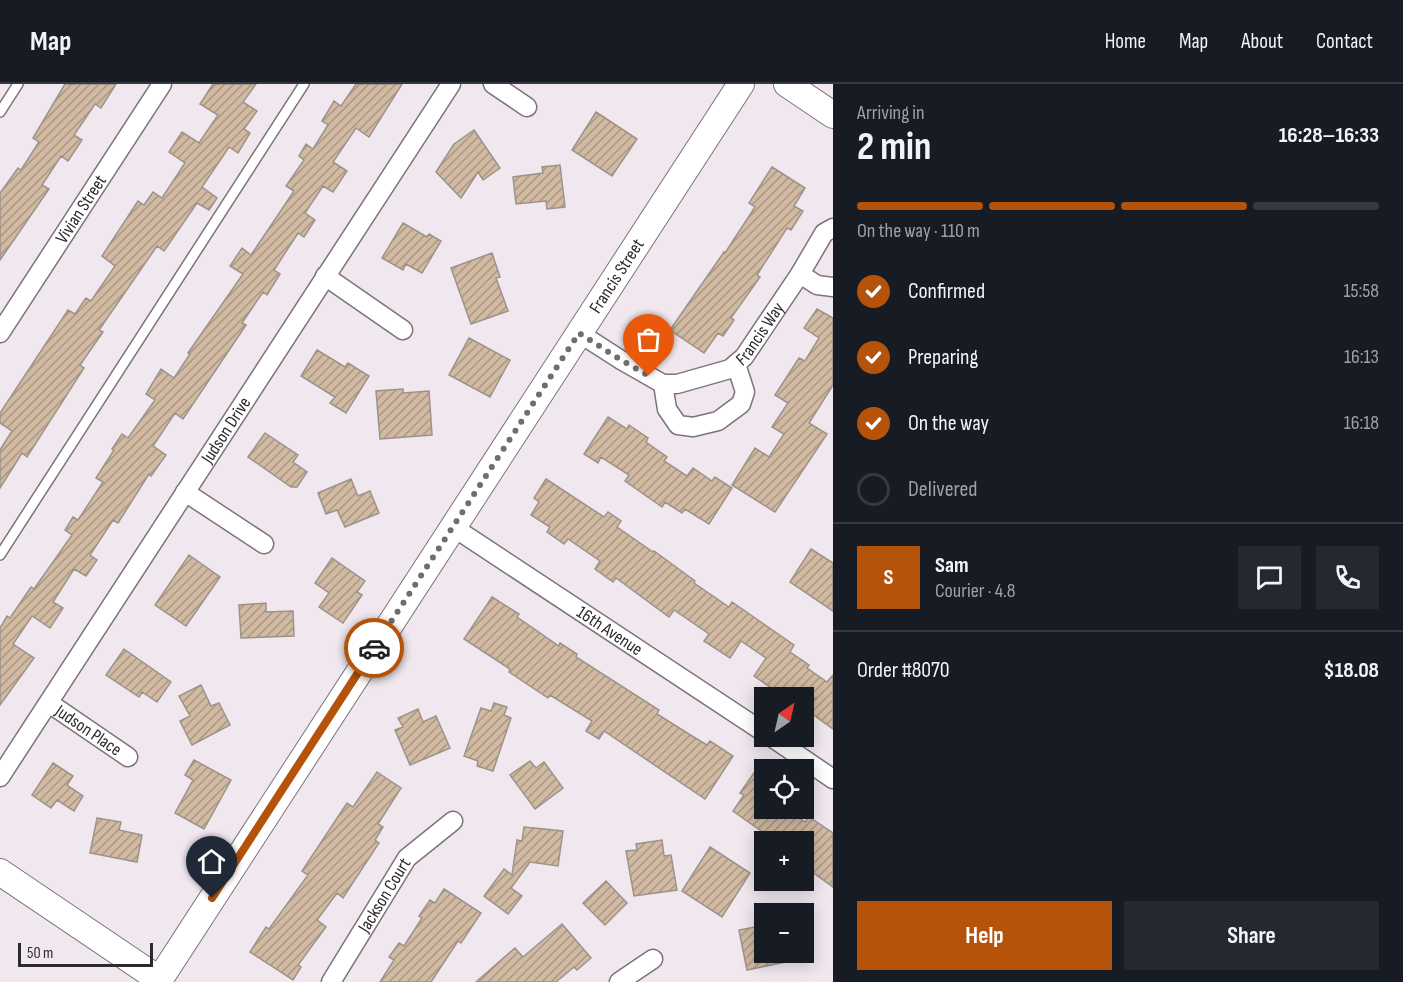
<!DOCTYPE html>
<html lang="en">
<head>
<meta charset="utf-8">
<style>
  body { margin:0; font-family:"Sofia Sans Condensed",sans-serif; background:#242831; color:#f1f3f6; height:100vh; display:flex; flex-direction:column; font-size:22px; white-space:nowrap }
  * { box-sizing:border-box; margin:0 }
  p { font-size:20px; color:#9ea1a6 }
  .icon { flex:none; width:33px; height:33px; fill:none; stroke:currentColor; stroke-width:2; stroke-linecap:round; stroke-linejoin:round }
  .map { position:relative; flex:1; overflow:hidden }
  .drawer { display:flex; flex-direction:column; background:#171b24; width:570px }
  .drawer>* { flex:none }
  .needle { width:39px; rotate:34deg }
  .tools { position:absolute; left:754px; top:603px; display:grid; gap:12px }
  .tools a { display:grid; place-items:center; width:60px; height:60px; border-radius:0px; background:#171b24; box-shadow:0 3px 15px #0003; font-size:30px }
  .scale { position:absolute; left:18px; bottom:15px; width:135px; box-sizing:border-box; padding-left:6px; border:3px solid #2d2a2d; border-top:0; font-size:16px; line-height:21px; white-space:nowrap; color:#2d2a2d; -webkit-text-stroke:4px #f0e7ef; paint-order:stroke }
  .pin { position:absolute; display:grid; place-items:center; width:51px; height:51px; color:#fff; margin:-62px -26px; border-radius:50% 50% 50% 0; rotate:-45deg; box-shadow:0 0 6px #0007 }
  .pin .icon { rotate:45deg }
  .courier { position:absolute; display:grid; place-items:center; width:60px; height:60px; margin:-30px; border:4px solid #b45309; border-radius:50%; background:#fff; color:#222; box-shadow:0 2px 8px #0007 }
  .overview em { font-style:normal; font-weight:700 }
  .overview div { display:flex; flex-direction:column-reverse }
  .overview { display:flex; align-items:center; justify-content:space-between; height:102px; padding:0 24px }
  h1 { font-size:39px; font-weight:700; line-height:45px }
  .bar { display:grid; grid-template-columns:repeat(4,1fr); gap:9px 6px; align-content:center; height:72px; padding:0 24px }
  .bar i { height:8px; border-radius:4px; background:#363941 }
  .bar .current { background:#b45309 }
  .bar p { grid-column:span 4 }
  .line { display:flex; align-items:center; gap:15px; padding:0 24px; border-top:2px solid #363941 }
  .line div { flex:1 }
  .round { display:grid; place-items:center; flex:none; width:63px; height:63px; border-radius:0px; background:#242831 }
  ol { padding:0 24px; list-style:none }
  li { display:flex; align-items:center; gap:18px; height:66px }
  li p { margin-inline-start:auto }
  li .icon { padding:6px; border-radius:50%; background:#b45309; color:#fff; stroke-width:4 }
  li:last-child { color:#9ea1a6 }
  li i { width:33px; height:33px; border:3px solid #363941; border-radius:50% }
  .primary-button { display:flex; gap:12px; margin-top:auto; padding:12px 24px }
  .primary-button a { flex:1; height:69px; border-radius:0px; background:#b45309; color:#fff; font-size:24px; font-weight:700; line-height:69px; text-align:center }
  .primary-button a+a { background:#242831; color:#f1f3f6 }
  header { display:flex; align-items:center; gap:36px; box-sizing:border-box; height:84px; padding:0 30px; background:#171b24; border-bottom:2px solid #363941 }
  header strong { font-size:28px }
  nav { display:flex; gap:33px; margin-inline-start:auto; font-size:21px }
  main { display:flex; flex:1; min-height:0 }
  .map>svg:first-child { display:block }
  .building { fill:url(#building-hatch); stroke:#9b938b; stroke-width:1.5 }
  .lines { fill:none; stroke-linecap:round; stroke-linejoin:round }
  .lane-casing { stroke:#7b747b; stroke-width:12 }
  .street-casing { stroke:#7b747b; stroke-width:21 }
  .secondary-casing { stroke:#7b747b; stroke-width:28 }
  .lane { stroke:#fff; stroke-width:9 }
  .street { stroke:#fff; stroke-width:18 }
  .secondary { stroke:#fff; stroke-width:26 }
  .done { stroke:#716c71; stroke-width:6; stroke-dasharray:0 10.8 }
  .route { stroke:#b45309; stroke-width:8 }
  .labels { text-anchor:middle; stroke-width:6; stroke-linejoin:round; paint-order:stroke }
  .street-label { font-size:18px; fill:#2d2a2d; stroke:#f0e7ef }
</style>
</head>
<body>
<header>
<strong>Map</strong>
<nav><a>Home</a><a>Map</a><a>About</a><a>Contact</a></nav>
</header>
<main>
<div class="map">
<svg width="833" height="898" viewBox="0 0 833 898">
  <defs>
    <pattern id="building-hatch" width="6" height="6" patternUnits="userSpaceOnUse" patternTransform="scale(1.5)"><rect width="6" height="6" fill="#d1baa1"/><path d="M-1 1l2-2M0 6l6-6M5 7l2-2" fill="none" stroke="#aa9784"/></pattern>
  </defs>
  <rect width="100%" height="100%" fill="#f0e7ef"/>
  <path class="building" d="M65,0H116L101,24L95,20L74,51L82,56L68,77L61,72L42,101L49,105L0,176V109L18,84L21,86L39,58L33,54Z
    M213,0H256L243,18L257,27L244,45L250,49L238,69L229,63L202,103L217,114L209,126L197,119L164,167L157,162L99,246L103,248L80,281L84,284L27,373L22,369L0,404V366L12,347L0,339V329L68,226L75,230L86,214L91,217L115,182L102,172L138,117L144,121L153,108L162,114L185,79L169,68L182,48L199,59L218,31L200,20Z
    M356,0H402L369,53L356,44L333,78L347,87L333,108L323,102L305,129L315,136L304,153L298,149L274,186L280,190L267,211L263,208L242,239L246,241L183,335L175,329L153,362L166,371L151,392L149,390L118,439L113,436L90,471L97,476L86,492L74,485L53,518L63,524L50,544L32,532L13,560L34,574L0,621V544L7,532L10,534L31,503L34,505L72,451L65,446L73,433L78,436L103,398L96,394L114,366L112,365L122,350L128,354L155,316L146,310L161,285L174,294L190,270L188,269L243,190L230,182L242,164L251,171L294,107L286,102L304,76L299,72L306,60L313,65L328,41L322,37L334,17L341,22Z
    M596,28L637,55L612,92L572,66Z
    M474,46L500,84L483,96L478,88L461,114L436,88L454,60Z
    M560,81L565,123L547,125L546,117L516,120L513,93L543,89L542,83Z
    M772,83L805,104L794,122L803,127L791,146L787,144L757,191L760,193L731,234L734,236L723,252L718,249L704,269L670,246L724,168L725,169L755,123L749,119Z
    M403,139L427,153L429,150L441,157L422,189L406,180L403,186L382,174Z
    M492,169L500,193L496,194L508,227L471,240L451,184Z
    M817,225L833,234V301L809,339L827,350L775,428L732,401L755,364L769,373L784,350L772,343L788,319L775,311L799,274L805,277L819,254L804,244Z
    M469,254L510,276L490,313L449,291Z
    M317,266L345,283L348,279L369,292L346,329L330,319L335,313L301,292Z
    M403,305V309L429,307L432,351L380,355L376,307Z
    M608,333L627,345L629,341L648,354L646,358L667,373L664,377L687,392L693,384L712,397L715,393L732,404L709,440L685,425L682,429L665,418L662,423L625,397L629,391L601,373L598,379L584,370Z
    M265,349L298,371L293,378L307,388L297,403H291L248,373Z
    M351,395L358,412L370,407L379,429L345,443L337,426L326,430L318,409Z
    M546,395L604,433L608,428L621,437L617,443L653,468L654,467L695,497L694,499L729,523L732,518L794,561L790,568L809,581L807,584L827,598L833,591V645L807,626L816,614H786L754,592L766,574L741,557L730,574L704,557L709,550L674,526L669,533L616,494L613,498L595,485L600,477L568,455L564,460L547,448L550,443L531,431L539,418L534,414Z
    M811,465L833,479V527L790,498Z
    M189,471L220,493L186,542L155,521Z
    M332,474L365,497L357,508L362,511L343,539L319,523L329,509L315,499Z
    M492,513L519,530L517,533L559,562L560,559L577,570L576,573L659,626L657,630L692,652L707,661L710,657L733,672L705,715L604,647L599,655L586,647L592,637L550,611L548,614L509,588L510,585L464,555Z
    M266,519V528L293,527L294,552L241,554L239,521Z
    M124,565L171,598L157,618L142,608L139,613L106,591Z
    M201,601L211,622L219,619L230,641L192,661L180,637L190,632L179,612Z
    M494,619L507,623L504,631L511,634L493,687L477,682L478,677L464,672L481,624L491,627Z
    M418,625L423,638L436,632L450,664L410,681L395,646L403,643L398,634Z
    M194,676L231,696L204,745L175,729L193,696L185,691Z
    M530,677L536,684L544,678L563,704L535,725L510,691Z
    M53,679L73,692L67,701L83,712L74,727L57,716L51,724L32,711Z
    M756,686L765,692V724H784L805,738L809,733L833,749V803L804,782V758H777L733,727L744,711L740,709Z
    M377,688L401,704L378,740L383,743L375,756L379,759L343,814L337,809L317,836L326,843L298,881L301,883L293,896L250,868L266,843L269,845L308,791L302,787L347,719L353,723Z
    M97,734L121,738L119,746L142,751L137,778L90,769Z
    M524,743L563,747L558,782L530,778L511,804L522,812L508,830L484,812L504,785L512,791L517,756L522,757Z
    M662,756L664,772L671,771L677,806L634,812L626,767L637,766L636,760Z
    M710,763L750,789L722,833L682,807Z
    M606,797L627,819L605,841L583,819Z
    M444,805L481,829L461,859L458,857L431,898H380L394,876L389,873L399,859L404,862L422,834L419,832L430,816L435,819Z
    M562,840L591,874L577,886L574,883L556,898H476L515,864L523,873Z
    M765,841V868H800V875L747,886L739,846Z"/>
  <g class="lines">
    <defs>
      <path id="lane" d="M0,28L18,0
        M0,471L304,0"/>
      <g id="street">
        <path d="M493,0L527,23"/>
        <path d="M800,190L817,201L833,203"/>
        <path d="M325,192L403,246"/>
        <path id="s1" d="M0,249L162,0"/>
        <path id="s2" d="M579,249L621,276L663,300H677L730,285L744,273L800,190L824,149L833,144"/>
        <path d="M663,300L667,325L678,341L693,343L718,337L741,320L745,308L736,280"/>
        <path d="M185,408L264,460"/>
        <path id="s3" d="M453,443L765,649"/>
        <path id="s4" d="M49,619L128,673"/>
        <path d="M770,652L833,695"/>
        <path id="s5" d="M0,693L451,0"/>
        <path id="s6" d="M331,898L407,774L453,737"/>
        <path d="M619,898L653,875"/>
      </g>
      <g id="secondary">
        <path d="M787,0L833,31"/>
        <path d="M0,788L160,896"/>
        <path id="s7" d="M158,898L741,0"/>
      </g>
    </defs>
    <use href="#lane" class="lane-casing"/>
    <use href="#street" class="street-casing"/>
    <use href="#secondary" class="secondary-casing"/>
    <use href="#lane" class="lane"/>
    <use href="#street" class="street"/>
    <use href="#secondary" class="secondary"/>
  </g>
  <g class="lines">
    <path class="done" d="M374,564L579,249L621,276L649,292"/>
    <path class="route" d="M212,814L374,564"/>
  </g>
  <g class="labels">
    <g class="street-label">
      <text dy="6" stroke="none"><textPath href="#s1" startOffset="148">Vivian Street</textPath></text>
      <text dy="6" stroke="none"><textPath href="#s7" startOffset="842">Francis Street</textPath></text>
      <text dy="6" stroke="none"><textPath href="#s2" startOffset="214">Francis Way</textPath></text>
      <text dy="6" stroke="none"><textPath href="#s5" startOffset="414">Judson Drive</textPath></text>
      <text dy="6" stroke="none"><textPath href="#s3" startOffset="188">16th Avenue</textPath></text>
      <text dy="6" stroke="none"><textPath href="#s4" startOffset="48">Judson Place</textPath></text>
      <text dy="6" stroke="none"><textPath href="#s6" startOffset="102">Jackson Court</textPath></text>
    </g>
  </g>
</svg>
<div class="tools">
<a><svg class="needle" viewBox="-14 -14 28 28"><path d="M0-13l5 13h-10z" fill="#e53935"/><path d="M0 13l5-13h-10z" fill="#9ea1a6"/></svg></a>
<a><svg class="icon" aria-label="locate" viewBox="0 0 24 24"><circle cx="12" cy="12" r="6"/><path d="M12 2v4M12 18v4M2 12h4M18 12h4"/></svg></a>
<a>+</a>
<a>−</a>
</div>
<div class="scale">50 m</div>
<div class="pin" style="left:649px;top:292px;background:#ea580c"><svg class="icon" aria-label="bag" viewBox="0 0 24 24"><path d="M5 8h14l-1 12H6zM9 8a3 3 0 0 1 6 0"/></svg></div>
<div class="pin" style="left:212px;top:814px;background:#1f2937"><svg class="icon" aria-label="home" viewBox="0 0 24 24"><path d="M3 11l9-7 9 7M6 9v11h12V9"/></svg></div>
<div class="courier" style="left:374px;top:564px"><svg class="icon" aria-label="car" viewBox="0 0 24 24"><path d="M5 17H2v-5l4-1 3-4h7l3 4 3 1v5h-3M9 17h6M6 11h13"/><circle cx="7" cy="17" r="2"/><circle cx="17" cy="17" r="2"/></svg></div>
</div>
<section class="drawer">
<div class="overview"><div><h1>2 min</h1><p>Arriving in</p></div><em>16:28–16:33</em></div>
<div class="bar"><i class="current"></i><i class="current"></i><i class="current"></i><i></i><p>On the way · 110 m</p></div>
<ol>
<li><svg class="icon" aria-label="check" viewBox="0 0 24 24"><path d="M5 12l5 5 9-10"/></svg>Confirmed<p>15:58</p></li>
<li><svg class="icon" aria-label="check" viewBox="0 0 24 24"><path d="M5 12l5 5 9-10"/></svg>Preparing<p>16:13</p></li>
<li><svg class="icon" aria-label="check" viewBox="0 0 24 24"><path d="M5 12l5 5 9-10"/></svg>On the way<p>16:18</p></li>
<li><i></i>Delivered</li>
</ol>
<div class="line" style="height:108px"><b class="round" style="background:#b45309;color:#fff">S</b><div><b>Sam</b><p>Courier · 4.8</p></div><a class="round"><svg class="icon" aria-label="chat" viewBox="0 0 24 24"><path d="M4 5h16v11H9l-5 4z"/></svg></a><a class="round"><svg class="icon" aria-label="phone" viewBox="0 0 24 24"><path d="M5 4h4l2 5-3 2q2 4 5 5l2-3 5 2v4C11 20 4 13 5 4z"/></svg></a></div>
<div class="line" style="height:78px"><div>Order #8070</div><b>$18.08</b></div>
<div class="primary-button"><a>Help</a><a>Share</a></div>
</section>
</main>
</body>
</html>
